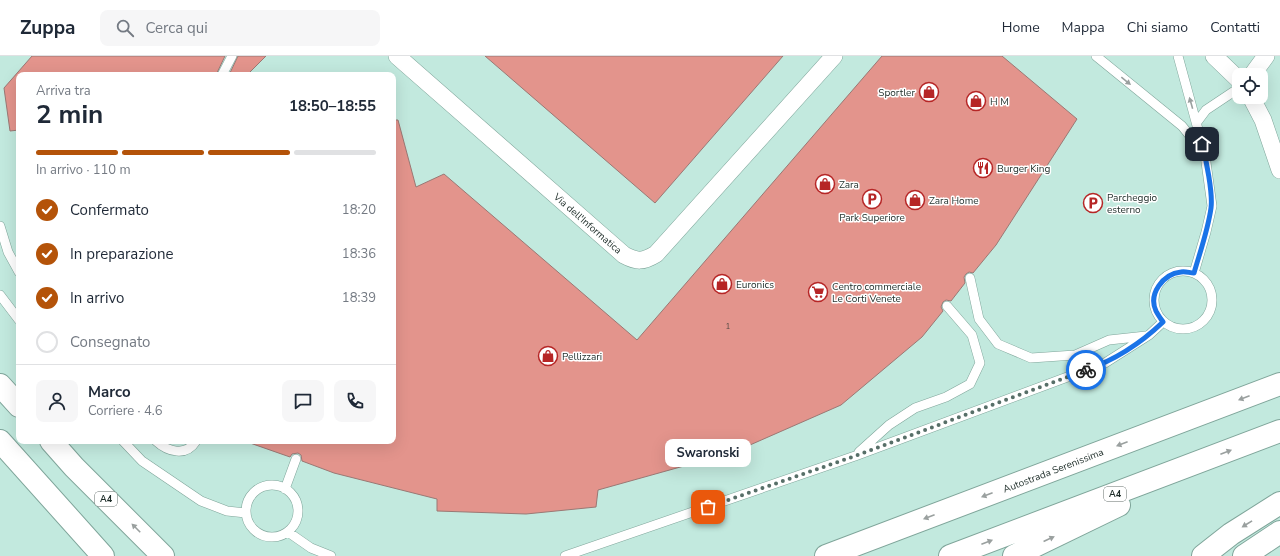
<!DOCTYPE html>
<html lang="it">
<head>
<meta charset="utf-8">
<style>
  body { margin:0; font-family:"Nunito Sans",sans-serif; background:#f6f6f7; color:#1f2937; height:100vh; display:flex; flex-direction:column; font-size:15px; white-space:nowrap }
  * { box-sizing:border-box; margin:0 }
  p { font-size:13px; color:#747a83 }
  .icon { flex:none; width:22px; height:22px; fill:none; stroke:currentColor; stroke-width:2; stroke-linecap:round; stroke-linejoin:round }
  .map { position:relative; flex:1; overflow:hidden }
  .panel { position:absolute; left:16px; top:16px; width:380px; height:372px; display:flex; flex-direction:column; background:#fff; border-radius:8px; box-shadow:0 4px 16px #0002 }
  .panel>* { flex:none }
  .fabs { position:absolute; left:1232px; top:12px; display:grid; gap:8px }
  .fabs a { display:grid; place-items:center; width:36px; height:36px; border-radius:8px; background:#fff; box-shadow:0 4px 16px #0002; font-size:20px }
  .pin { position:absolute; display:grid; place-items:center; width:34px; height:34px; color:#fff; margin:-17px; border-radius:8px; box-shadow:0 2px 6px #0006 }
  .courier { position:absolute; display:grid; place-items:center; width:40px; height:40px; margin:-20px; border:3px solid #1a73e8; border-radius:50%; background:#fff; color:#222; box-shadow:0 1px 5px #0007 }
  .bubble { position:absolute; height:28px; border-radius:8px; background:#fff; box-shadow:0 4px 16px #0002; font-size:13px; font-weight:700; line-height:28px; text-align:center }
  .summary em { font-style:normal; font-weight:700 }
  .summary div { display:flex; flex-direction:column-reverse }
  .summary { display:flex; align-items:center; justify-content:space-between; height:68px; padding:0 20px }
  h1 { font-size:26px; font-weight:700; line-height:30px }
  .bar { display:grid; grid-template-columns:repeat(4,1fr); gap:6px 4px; align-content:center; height:48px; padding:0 20px }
  .bar i { height:5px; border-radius:3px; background:#e0e1e3 }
  .bar .on { background:#b45309 }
  .bar p { grid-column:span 4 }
  .line { display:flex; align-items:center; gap:10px; padding:0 20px; border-top:1px solid #e0e1e3 }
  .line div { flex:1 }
  .round { display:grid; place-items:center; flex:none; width:42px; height:42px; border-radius:8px; background:#f6f6f7 }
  ol { padding:0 20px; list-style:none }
  li { display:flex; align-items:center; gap:12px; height:44px }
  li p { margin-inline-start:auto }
  li .icon { padding:4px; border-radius:50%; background:#b45309; color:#fff; stroke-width:4 }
  li:last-child { color:#747a83 }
  li i { width:22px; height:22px; border:2px solid #e0e1e3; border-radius:50% }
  header { display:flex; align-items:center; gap:24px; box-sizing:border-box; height:56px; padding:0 20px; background:#fff; border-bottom:1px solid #e0e1e3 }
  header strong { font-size:19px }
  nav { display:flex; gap:22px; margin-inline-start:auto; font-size:14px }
  .search { width:280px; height:36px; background:#f6f6f7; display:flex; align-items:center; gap:10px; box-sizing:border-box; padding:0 14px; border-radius:8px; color:#747a83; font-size:15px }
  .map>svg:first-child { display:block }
  .building { fill:#e3948c; stroke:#9a7874 }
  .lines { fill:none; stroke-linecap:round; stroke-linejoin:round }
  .service-casing { stroke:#7fa59a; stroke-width:10 }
  .minor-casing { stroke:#7fa59a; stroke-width:18 }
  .trunk-casing { stroke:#7fa59a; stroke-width:24 }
  .motorway-casing { stroke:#7fa59a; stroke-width:24 }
  .service { stroke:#fff; stroke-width:9 }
  .minor { stroke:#fff; stroke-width:17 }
  .trunk { stroke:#fff; stroke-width:22 }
  .motorway { stroke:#fff; stroke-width:22 }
  .oneway { fill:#9aa09f }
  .done { stroke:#576f68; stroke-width:4; stroke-dasharray:0 7.2 }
  .route { stroke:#1a73e8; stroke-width:5 }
  .labels { text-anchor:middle; stroke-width:3; stroke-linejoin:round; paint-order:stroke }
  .number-label { font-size:8px; fill:#4f4742 }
  .shield { fill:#fff; stroke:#626c69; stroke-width:1 }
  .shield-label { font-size:9px; font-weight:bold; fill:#1e2d29 }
  .poi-label { font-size:10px; fill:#1e2d29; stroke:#fff; text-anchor:start }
  .street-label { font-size:10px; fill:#1e2d29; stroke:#fff }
</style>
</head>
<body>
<header>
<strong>Zuppa</strong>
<div class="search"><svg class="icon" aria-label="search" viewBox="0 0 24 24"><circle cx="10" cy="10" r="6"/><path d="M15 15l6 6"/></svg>Cerca qui</div>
<nav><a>Home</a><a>Mappa</a><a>Chi siamo</a><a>Contatti</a></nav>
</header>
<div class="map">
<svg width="1280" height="500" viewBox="0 0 1280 500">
  <rect width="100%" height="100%" fill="#c2e9de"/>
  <path class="building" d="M32,0H225L216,19H19V74L10,75L4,32Z
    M238,0H266L247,19H229Z
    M485,0H783L655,147Z
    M882,0H1002L1077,63L996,189L973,217L969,216L966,218L964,221L965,227L951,245L946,244L943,246L941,251L943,255L922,281L841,349L734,396L598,434L596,451L526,458L437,455V443L334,417L302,405L301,399L298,397L292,398L290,401L250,387L251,385H393V64H398L416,131L444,118L637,284Z"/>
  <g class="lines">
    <defs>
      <path id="service" d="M1096,0L1182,70L1203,96
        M1178,0L1205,99L1212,150L1206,176L1194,217
        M222,19L232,0
        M1197,66L1206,54L1239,32
        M0,170L8,196L19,216
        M1154 244a29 29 0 1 1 58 0a29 29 0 1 1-58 0Z
        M970,222L979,263L998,288L1031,302L1075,299L1109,284L1146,280
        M0,239L19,264
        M123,385L142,405L201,445L227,455L246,457
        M156,385C168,396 186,401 196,385
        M859,396L889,369L915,352L946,341L970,328L980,307L972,279L947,250
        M246 455a26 26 0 1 1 52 0a26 26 0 1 1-52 0Z
        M285,433L296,403
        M288,476L311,492L331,500
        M565,500L855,400L1105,307L1149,279L1163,266"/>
      <path id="minor" d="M397,0L624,199C637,206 643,206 656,198L834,0
        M1214,0L1239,24
        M1252,19L1266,0
        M1251,41L1263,64L1280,114"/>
      <path id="trunk" d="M1203,500L1231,478L1280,447
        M1244,500L1280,476"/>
      <path id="motorway" d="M0,329L19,350
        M0,385L103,500
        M51,385L74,411L163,500
        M826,500L1280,328
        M950,500L1280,375
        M1014,500L1119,449"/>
    </defs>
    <use href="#service" class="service-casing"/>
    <use href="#minor" class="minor-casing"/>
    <use href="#trunk" class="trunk-casing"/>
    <use href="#motorway" class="motorway-casing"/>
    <use href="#service" class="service"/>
    <use href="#minor" class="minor"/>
    <use href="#trunk" class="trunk"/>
    <use href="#motorway" class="motorway"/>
  </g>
  <defs><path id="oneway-solid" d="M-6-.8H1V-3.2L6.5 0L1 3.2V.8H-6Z"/></defs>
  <g class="oneway">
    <use href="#oneway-solid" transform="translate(1126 25) rotate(39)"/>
    <use href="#oneway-solid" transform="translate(1191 47) rotate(-106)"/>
    <use href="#oneway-solid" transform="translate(1244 342) rotate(159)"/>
    <use href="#oneway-solid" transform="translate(1122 388) rotate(159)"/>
    <use href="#oneway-solid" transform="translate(1226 396) rotate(-21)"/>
    <use href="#oneway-solid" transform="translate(987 439) rotate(159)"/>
    <use href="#oneway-solid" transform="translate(929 461) rotate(159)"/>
    <use href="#oneway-solid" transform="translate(1247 468) rotate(148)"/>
    <use href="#oneway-solid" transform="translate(136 472) rotate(-135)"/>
    <use href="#oneway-solid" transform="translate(1049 483) rotate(-25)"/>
    <use href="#oneway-solid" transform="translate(987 486) rotate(-21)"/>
  </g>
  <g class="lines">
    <path class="done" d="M708,451L855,400L1086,314"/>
    <path class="route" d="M1086,314C1115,304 1141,287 1163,266C1161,263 1158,259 1156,255C1148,238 1163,218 1181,216C1185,215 1190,217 1194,217C1200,196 1208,174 1211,152C1213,137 1206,103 1202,88"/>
  </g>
  <defs>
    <symbol id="shop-ring" viewBox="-11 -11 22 22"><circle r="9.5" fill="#fff" stroke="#b62626" stroke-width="1.5"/><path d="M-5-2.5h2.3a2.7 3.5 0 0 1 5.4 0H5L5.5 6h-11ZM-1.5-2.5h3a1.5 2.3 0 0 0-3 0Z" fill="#b62626"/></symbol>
    <symbol id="restaurant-ring" viewBox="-11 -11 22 22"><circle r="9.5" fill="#fff" stroke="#b62626" stroke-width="1.5"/><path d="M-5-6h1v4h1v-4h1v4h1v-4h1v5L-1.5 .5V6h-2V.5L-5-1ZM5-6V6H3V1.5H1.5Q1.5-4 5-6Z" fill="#b62626"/></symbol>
    <symbol id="parking-ring" viewBox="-11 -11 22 22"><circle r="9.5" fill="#fff" stroke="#b62626" stroke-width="1.5"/><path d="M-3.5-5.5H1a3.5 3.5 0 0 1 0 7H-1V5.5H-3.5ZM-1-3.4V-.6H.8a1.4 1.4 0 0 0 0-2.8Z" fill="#b62626"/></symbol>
    <symbol id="supermarket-ring" viewBox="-11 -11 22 22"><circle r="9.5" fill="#fff" stroke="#b62626" stroke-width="1.5"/><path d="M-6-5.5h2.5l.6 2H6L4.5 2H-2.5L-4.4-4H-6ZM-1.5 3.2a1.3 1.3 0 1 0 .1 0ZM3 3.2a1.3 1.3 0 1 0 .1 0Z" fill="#b62626"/></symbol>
  </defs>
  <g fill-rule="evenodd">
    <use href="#shop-ring" x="918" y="25" width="22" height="22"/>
    <use href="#shop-ring" x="965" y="34" width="22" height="22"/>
    <use href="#restaurant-ring" x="972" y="101" width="22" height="22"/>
    <use href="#shop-ring" x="814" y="117" width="22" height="22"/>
    <use href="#parking-ring" x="861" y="132" width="22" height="22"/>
    <use href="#shop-ring" x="904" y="133" width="22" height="22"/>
    <use href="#parking-ring" x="1082" y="136" width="22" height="22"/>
    <use href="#shop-ring" x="711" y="217" width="22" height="22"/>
    <use href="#supermarket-ring" x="807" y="225" width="22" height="22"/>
    <use href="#shop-ring" x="537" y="289" width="22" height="22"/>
  </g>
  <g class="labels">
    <g class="number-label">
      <text x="728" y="273">1</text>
    </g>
    <g class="shield">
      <rect x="1104" y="431" width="22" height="14" rx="3"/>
      <rect x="95" y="436" width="22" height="14" rx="3"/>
    </g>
    <g class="shield-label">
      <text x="1115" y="441">A4</text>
      <text x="106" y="446">A4</text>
    </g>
    <g class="poi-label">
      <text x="915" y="40" text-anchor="end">Sportler</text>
      <text x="990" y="49">H M</text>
      <text x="997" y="116">Burger King</text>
      <text x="839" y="132">Zara</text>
      <text x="1107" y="145">Parcheggio<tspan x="1107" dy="12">esterno</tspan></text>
      <text x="929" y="148">Zara Home</text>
      <text x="872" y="165" text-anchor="middle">Park Superiore</text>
      <text x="736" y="232">Euronics</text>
      <text x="832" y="234">Centro commerciale<tspan x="832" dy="12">Le Corti Venete</tspan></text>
      <text x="562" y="304">Pellizzari</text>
    </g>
    <g class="street-label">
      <text transform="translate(588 167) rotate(41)" y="4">Via dell'Informatica</text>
      <text transform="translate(1053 414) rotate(-21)" y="4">Autostrada Serenissima</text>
    </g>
  </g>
</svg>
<div class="fabs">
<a><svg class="icon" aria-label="locate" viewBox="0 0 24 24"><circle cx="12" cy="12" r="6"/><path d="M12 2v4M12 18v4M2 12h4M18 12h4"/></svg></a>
</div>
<div class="pin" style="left:708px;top:451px;background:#ea580c"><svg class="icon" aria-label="bag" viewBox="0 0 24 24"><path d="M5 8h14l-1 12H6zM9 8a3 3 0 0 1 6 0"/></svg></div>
<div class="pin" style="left:1202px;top:88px;background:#1f2937"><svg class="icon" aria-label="home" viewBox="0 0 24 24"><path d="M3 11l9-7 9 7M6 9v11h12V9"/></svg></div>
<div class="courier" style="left:1086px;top:314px"><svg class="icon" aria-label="bike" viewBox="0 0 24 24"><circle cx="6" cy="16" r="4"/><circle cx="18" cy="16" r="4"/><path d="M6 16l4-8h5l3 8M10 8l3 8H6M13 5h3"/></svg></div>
<div class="bubble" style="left:665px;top:383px;width:86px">Swaronski</div>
<section class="panel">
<div class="summary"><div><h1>2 min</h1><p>Arriva tra</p></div><em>18:50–18:55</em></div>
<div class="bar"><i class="on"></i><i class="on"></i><i class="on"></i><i></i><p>In arrivo · 110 m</p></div>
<ol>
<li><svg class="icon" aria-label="check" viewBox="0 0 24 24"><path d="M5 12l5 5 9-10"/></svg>Confermato<p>18:20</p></li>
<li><svg class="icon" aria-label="check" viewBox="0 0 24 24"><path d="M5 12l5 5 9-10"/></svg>In preparazione<p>18:36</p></li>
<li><svg class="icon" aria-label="check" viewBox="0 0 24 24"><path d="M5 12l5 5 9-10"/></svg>In arrivo<p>18:39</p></li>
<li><i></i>Consegnato</li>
</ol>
<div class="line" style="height:72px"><a class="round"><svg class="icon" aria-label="person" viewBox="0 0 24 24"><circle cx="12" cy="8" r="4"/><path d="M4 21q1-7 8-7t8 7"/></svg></a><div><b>Marco</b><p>Corriere · 4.6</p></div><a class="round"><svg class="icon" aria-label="chat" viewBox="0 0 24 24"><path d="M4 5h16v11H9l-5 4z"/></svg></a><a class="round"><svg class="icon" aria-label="phone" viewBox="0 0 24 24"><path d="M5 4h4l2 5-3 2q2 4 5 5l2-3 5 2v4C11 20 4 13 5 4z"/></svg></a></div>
</section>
</div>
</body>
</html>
